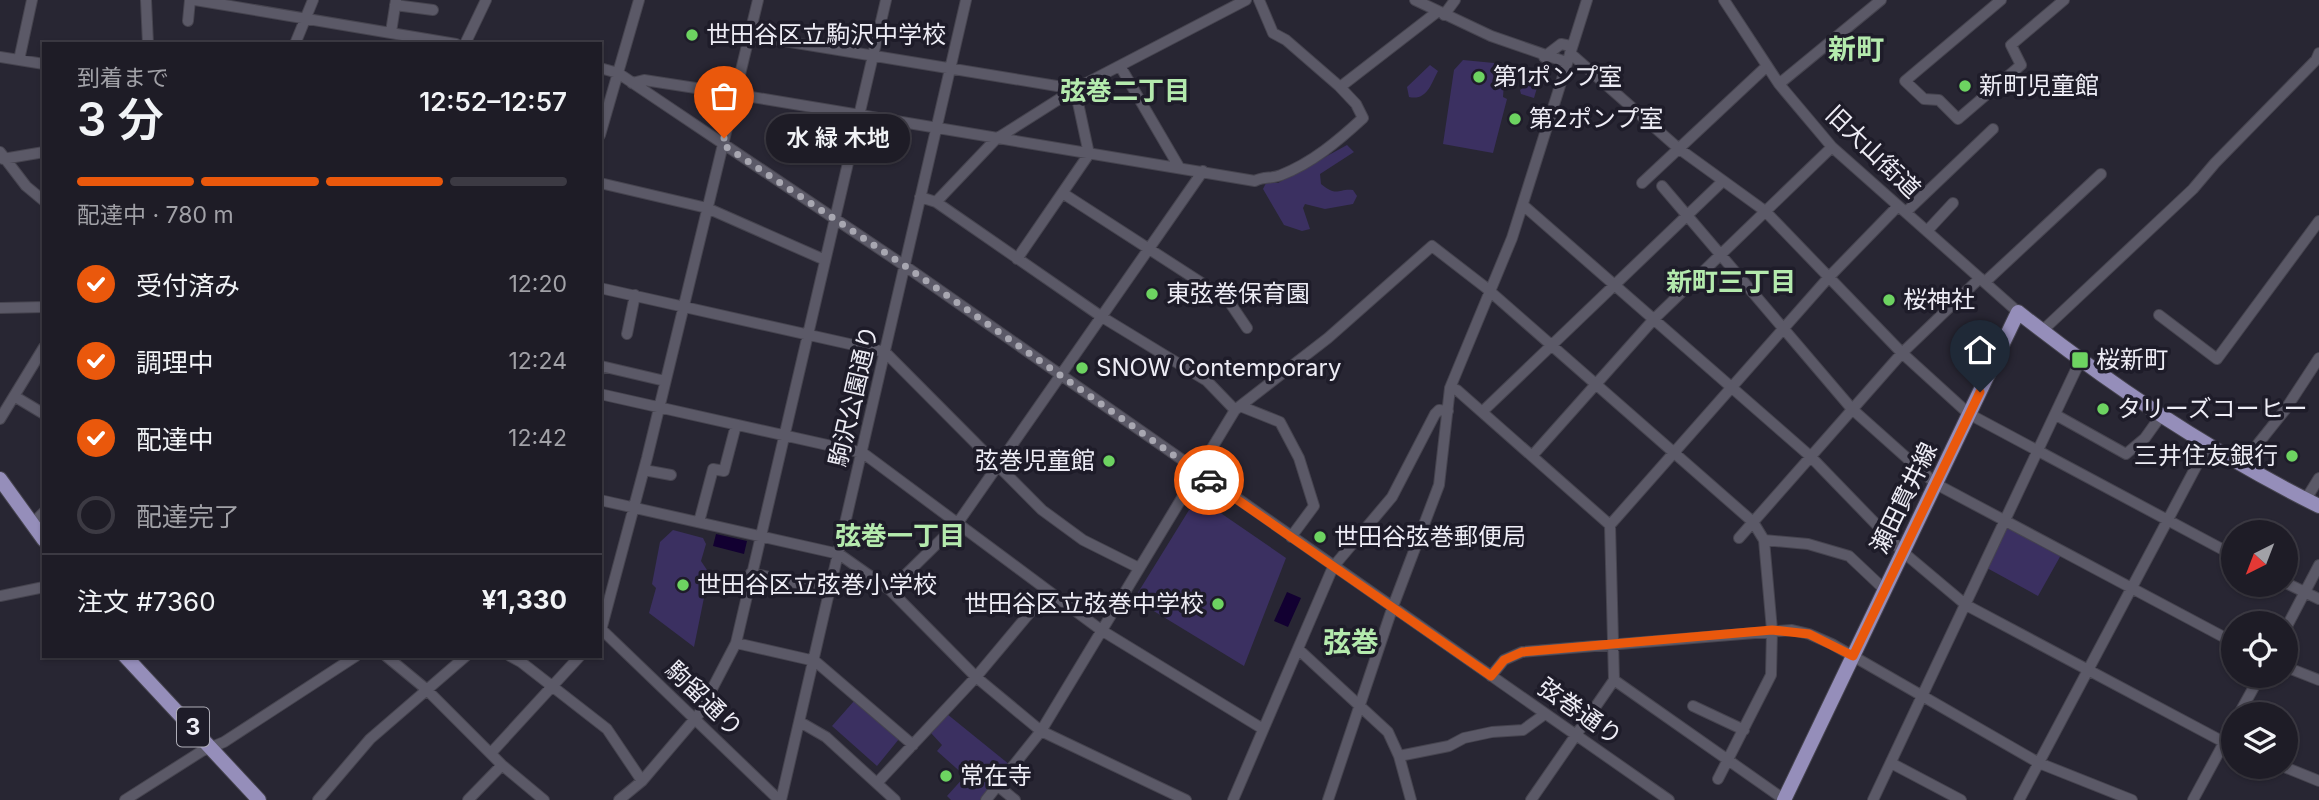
<!DOCTYPE html>
<html lang="ja">
<head>
<meta charset="utf-8">
<style>
  body { margin:0; font-family:Inter,"Noto Sans JP",sans-serif; background:#26252e; color:#f1f3f6; height:100vh; display:flex; flex-direction:column; font-size:26px; white-space:nowrap }
  * { box-sizing:border-box; margin:0 }
  p { font-size:23px; color:#a1a1a7 }
  .icon { flex:none; width:38px; height:38px; fill:none; stroke:currentColor; stroke-width:2; stroke-linecap:round; stroke-linejoin:round }
  .map { position:relative; flex:1; overflow:hidden }
  .sheet { position:absolute; left:42px; top:42px; width:560px; height:616px; display:flex; flex-direction:column; background:#1e1c26; border-radius:0px; box-shadow:0 2px 5px #0004,0 0 0 2px #3c3a43 }
  .sheet>* { flex:none }
  .needle { width:46px; rotate:222deg }
  .tools { position:absolute; left:2221px; top:520px; display:grid; gap:14px }
  .tools a { display:grid; place-items:center; width:77px; height:77px; border-radius:50%; background:#1e1c26; box-shadow:0 2px 5px #0004,0 0 0 2px #3c3a43; font-size:35px }
  .pin { position:absolute; display:grid; place-items:center; width:60px; height:60px; color:#fff; margin:-72px -30px; border-radius:50% 50% 50% 0; rotate:-45deg; box-shadow:0 0 7px #0007 }
  .pin .icon { rotate:45deg }
  .courier { position:absolute; display:grid; place-items:center; width:70px; height:70px; margin:-35px; border:5px solid #ea580c; border-radius:50%; background:#fff; color:#222; box-shadow:0 2px 9px #0007 }
  .bubble { position:absolute; height:49px; border-radius:24px; background:#1e1c26; box-shadow:0 2px 5px #0004,0 0 0 2px #3c3a43; font-size:23px; font-weight:600; line-height:49px; text-align:center }
  .overview em { font-style:normal; font-weight:600 }
  .overview div { display:flex; flex-direction:column-reverse }
  .overview { display:flex; align-items:center; justify-content:space-between; height:119px; padding:0 35px }
  h1 { font-size:46px; font-weight:600; line-height:52px }
  .bar { display:grid; grid-template-columns:repeat(4,1fr); gap:10px 7px; align-content:center; height:84px; padding:0 35px }
  .bar i { height:9px; border-radius:5px; background:#3c3a43 }
  .bar .on { background:#ea580c }
  .bar p { grid-column:span 4 }
  .line { display:flex; align-items:center; gap:18px; padding:0 35px; border-top:2px solid #3c3a43 }
  .line div { flex:1 }
  ol { padding:0 35px; list-style:none }
  li { display:flex; align-items:center; gap:21px; height:77px }
  li p { margin-inline-start:auto }
  li .icon { padding:7px; border-radius:50%; background:#ea580c; color:#fff; stroke-width:4 }
  li:last-child { color:#a1a1a7 }
  li i { width:38px; height:38px; border:4px solid #3c3a43; border-radius:50% }
  .map>svg:first-child { display:block }
  .green { fill:#3b3061 }
  .water { fill:#120031 }
  .lines { fill:none; stroke-linecap:round; stroke-linejoin:round }
  .minor-casing { stroke:#46444f; stroke-width:12 }
  .major-casing { stroke:#46444f; stroke-width:16 }
  .minor { stroke:#5b5967; stroke-width:10 }
  .major { stroke:#958eba; stroke-width:14 }
  .done { stroke:#a8a7b1; stroke-width:7; stroke-dasharray:0 12.6 }
  .route { stroke:#ea580c; stroke-width:9 }
  .poi-dot { fill:#6dd361; stroke:#1e1c29; stroke-width:2.5 }
  .labels { text-anchor:middle; stroke-width:7; stroke-linejoin:round; paint-order:stroke }
  .shield { fill:#1e1c29; stroke:#afaeb8; stroke-width:2 }
  .shield-label { font-size:23px; font-weight:bold; fill:#edecf5 }
  .poi-label { font-size:24px; fill:#edecf5; stroke:#1e1c29; text-anchor:start }
  .street-label { font-size:24px; fill:#edecf5; stroke:#1e1c29 }
  .neighbourhood-label { font-size:26px; font-weight:bold; fill:#b4eaad; stroke:#1e1c29 }
  .quarter-label { font-size:28px; font-weight:bold; fill:#b4eaad; stroke:#1e1c29 }
</style>
</head>
<body>
<div class="map">
<svg width="2319" height="800" viewBox="0 0 2319 800">
  <rect width="100%" height="100%" fill="#282633"/>
  <path class="green" d="M1463,60L1494,63L1505,70L1503,97L1507,99L1493,153L1443,144L1454,70Z
    M1430,65L1438,71C1431,84 1427,101 1409,97L1407,87Z
    M1535,78L1539,81L1534,98L1521,94L1520,90Z
    M1347,145L1354,152L1320,174L1321,184C1338,198 1338,188 1353,190L1357,196L1353,204L1325,209L1305,204L1303,208L1310,229L1302,231L1284,225L1263,189L1267,181L1278,183Z
    M1209,505L1286,558L1244,666L1134,599L1189,510Z
    M2010,526L2061,555L2038,596L1987,568L2005,528Z
    M673,530L703,538L706,544L701,561L709,573L694,647L649,613L656,588L652,584L660,542Z
    M854,701L899,739L877,766L832,726Z
    M947,714L1010,765L982,800H951L947,796L965,776L937,751L942,745L931,733Z"/>
  <path class="water" d="M716,534L747,541L744,554L713,546Z
    M1287,592L1301,598L1288,627L1274,621Z"/>
  <g class="lines">
    <defs>
      <path id="minor" d="M146,0L148,44
        M195,0L456,44
        M1415,0L1491,36L1566,62
        M1724,0L1779,84L1832,147L2018,312
        M2001,0L1905,81L1924,99L1939,100L1958,119L2021,65L2011,45L2064,0
        M395,5L433,10
        M1444,15L1455,0
        M188,21L190,0
        M391,32L396,0
        M748,35L1075,89L1089,154L1017,259
        M295,44L313,0
        M465,44L486,0
        M1570,53L1678,148L1765,211L1902,353L1969,414L2233,555
        M0,57L44,64
        M1544,57L1561,44L1571,46
        M19,60L32,0
        M1120,66L1179,167
        M600,68L618,73L905,266L1669,800
        M632,83L644,80L728,93L1255,181C1264,176 1272,179 1281,175C1312,163 1338,141 1363,118L1356,104L1339,86L1286,40L1273,33L1259,0
        M1344,84L1437,12
        M1779,84L1881,0
        M600,135L639,0
        M0,152L26,186L44,201
        M3,159L44,152
        M600,183L707,208L825,260
        M1642,183L1767,66
        M1662,186L1852,409L1936,484L2233,642
        M1064,194L1228,300L1247,328
        M920,197L936,202L1102,317L1207,381L1235,410
        M936,202L996,139L1075,89L1246,0
        M1523,205L1810,456L1903,552L1966,605L2233,747
        M1906,212L1993,129
        M1927,231L1953,203
        M1985,282L2101,174
        M600,288L885,352L1042,510L1083,540L1139,568
        M0,308L44,307
        M2159,315L2217,359L2319,221
        M2042,331L2193,189L2215,163L2316,60L2319,53
        M627,334L635,295
        M600,370L601,366L665,381
        M1450,388L1457,390L1610,525L1614,680L1531,800
        M600,394L863,453L1101,630L1263,729
        M14,396L44,414
        M1240,406L1280,422L1299,458L1314,506L1291,537
        M1482,412L1723,181
        M2056,415L2126,454L2145,438L2160,417
        M0,419L44,347
        M1532,456L1654,319L1832,147
        M2241,465L2285,410L2319,358
        M644,470L671,475
        M2306,499L2319,478
        M600,500L839,554L890,590L976,677L1041,731L1186,800
        M699,522L713,469L724,471L736,425
        M32,524L44,512
        M1610,525L1829,277L1898,206
        M1739,538L1902,353L1980,278
        M1764,540L1808,544L1849,556L1885,590
        M751,573L831,591
        M2286,583L2319,599
        M890,590L957,524L1203,171
        M0,596L44,587
        M600,628L779,800
        M2286,628L2319,565
        M600,634L647,458L758,0
        M736,643L815,661L913,745
        M1298,649L1388,732L1399,756L1411,800
        M386,656L426,689L502,765L544,800
        M510,656L521,662L607,729L642,781
        M2286,667L2319,680
        M1491,676L1504,660L1522,652L1792,630L1809,634L1832,644L2039,763L2132,800
        M1614,680L1785,800
        M1693,706L1744,730
        M2239,714L2260,676
        M800,722L826,737L895,800
        M491,753L580,656
        M1399,756L1449,746L1464,738L1492,732L1523,730L1545,714
        M1891,763L1961,800
        M2282,766L2319,781
        M877,783L976,677L1048,591
        M998,786L1015,800
        M125,800L202,751L224,742L356,656
        M318,800L370,739L466,656
        M468,800L502,765
        M619,800L642,781L699,714L736,643L886,0
        M781,800L966,0
        M986,800L1041,731L1235,410L1328,338L1432,246L1485,287L1753,522L1764,540L1772,630L1771,675L1718,779
        M1233,800L1333,567L1392,497L1435,414L1439,410L1448,411
        M1328,800L1392,609L1439,485L1450,388L1512,238L1587,0
        M1873,800L2080,361
        M2019,800L2207,446
        M2193,800L2233,726"/>
      <path id="major" d="M0,479L44,540
        M125,656L259,800
        M1784,800L2018,312C2113,387 2210,452 2319,506"/>
    </defs>
    <use href="#minor" class="minor-casing"/>
    <use href="#major" class="major-casing"/>
    <use href="#minor" class="minor"/>
    <use href="#major" class="major"/>
  </g>
  <g class="lines">
    <path class="done" d="M724,138L722,144L905,266L1209,480"/>
    <path class="route" d="M1209,480L1491,676L1504,660L1522,652L1772,630L1809,634L1853,656L1980,392"/>
  </g>
  <g class="poi-dot">
    <circle cx="692" cy="35" r="7"/>
    <circle cx="1479" cy="77" r="7"/>
    <circle cx="1965" cy="86" r="7"/>
    <circle cx="1515" cy="119" r="7"/>
    <circle cx="1152" cy="294" r="7"/>
    <circle cx="1889" cy="300" r="7"/>
    <rect x="2071" y="351" width="18" height="18" rx="3.5"/>
    <circle cx="1082" cy="368" r="7"/>
    <circle cx="2103" cy="409" r="7"/>
    <circle cx="2292" cy="456" r="7"/>
    <circle cx="1109" cy="461" r="7"/>
    <circle cx="1320" cy="537" r="7"/>
    <circle cx="683" cy="585" r="7"/>
    <circle cx="1218" cy="604" r="7"/>
    <circle cx="946" cy="776" r="7"/>
  </g>
  <g class="labels">
    <rect class="shield" x="177" y="707.5" width="32" height="39" rx="5"/>
    <g class="shield-label">
      <text x="193" y="735">3</text>
    </g>
    <g class="poi-label">
      <text x="706" y="43">世田谷区立駒沢中学校</text>
      <text x="1493" y="85">第1ポンプ室</text>
      <text x="1979" y="94">新町児童館</text>
      <text x="1529" y="127">第2ポンプ室</text>
      <text x="1166" y="302">東弦巻保育園</text>
      <text x="1903" y="308">桜神社</text>
      <text x="2096" y="368">桜新町</text>
      <text x="1096" y="376">SNOW Contemporary</text>
      <text x="2117" y="417">タリーズコーヒー</text>
      <text x="2278" y="464" text-anchor="end">三井住友銀行</text>
      <text x="1095" y="469" text-anchor="end">弦巻児童館</text>
      <text x="1334" y="545">世田谷弦巻郵便局</text>
      <text x="697" y="593">世田谷区立弦巻小学校</text>
      <text x="1204" y="612" text-anchor="end">世田谷区立弦巻中学校</text>
      <text x="960" y="784">常在寺</text>
    </g>
    <g class="street-label">
      <text transform="translate(1873 152) rotate(44)" y="8">旧大山街道</text>
      <text transform="translate(854 396) rotate(-77)" y="8">駒沢公園通り</text>
      <text transform="translate(1904 498) rotate(-64)" y="8">瀬田貫井線</text>
      <text transform="translate(704 699) rotate(44)" y="8">駒留通り</text>
      <text transform="translate(1580 712) rotate(35)" y="8">弦巻通り</text>
    </g>
    <g class="neighbourhood-label">
      <text x="1125" y="100">弦巻二丁目</text>
      <text x="1731" y="291">新町三丁目</text>
      <text x="900" y="545">弦巻一丁目</text>
    </g>
    <g class="quarter-label">
      <text x="1856" y="59">新町</text>
      <text x="1351" y="652">弦巻</text>
    </g>
  </g>
</svg>
<div class="tools">
<a><svg class="needle" viewBox="-14 -14 28 28"><path d="M0-13l5 13h-10z" fill="#e53935"/><path d="M0 13l5-13h-10z" fill="#a1a1a7"/></svg></a>
<a><svg class="icon" aria-label="locate" viewBox="0 0 24 24"><circle cx="12" cy="12" r="6"/><path d="M12 2v4M12 18v4M2 12h4M18 12h4"/></svg></a>
<a><svg class="icon" aria-label="layers" viewBox="0 0 24 24"><path d="M12 4l9 5-9 5-9-5zM3 14l9 5 9-5"/></svg></a>
</div>
<div class="pin" style="left:724px;top:138px;background:#ea580c"><svg class="icon" aria-label="bag" viewBox="0 0 24 24"><path d="M5 8h14l-1 12H6zM9 8a3 3 0 0 1 6 0"/></svg></div>
<div class="pin" style="left:1980px;top:392px;background:#1f2937"><svg class="icon" aria-label="home" viewBox="0 0 24 24"><path d="M3 11l9-7 9 7M6 9v11h12V9"/></svg></div>
<div class="courier" style="left:1209px;top:480px"><svg class="icon" aria-label="car" viewBox="0 0 24 24"><path d="M5 17H2v-5l4-1 3-4h7l3 4 3 1v5h-3M9 17h6M6 11h13"/><circle cx="7" cy="17" r="2"/><circle cx="17" cy="17" r="2"/></svg></div>
<div class="bubble" style="left:766px;top:114px;width:144px">水 緑 木地</div>
<section class="sheet">
<div class="overview"><div><h1>3 分</h1><p>到着まで</p></div><em>12:52–12:57</em></div>
<div class="bar"><i class="on"></i><i class="on"></i><i class="on"></i><i></i><p>配達中 · 780 m</p></div>
<ol>
<li><svg class="icon" aria-label="check" viewBox="0 0 24 24"><path d="M5 12l5 5 9-10"/></svg>受付済み<p>12:20</p></li>
<li><svg class="icon" aria-label="check" viewBox="0 0 24 24"><path d="M5 12l5 5 9-10"/></svg>調理中<p>12:24</p></li>
<li><svg class="icon" aria-label="check" viewBox="0 0 24 24"><path d="M5 12l5 5 9-10"/></svg>配達中<p>12:42</p></li>
<li><i></i>配達完了</li>
</ol>
<div class="line" style="height:91px"><div>注文 #7360</div><b>¥1,330</b></div>
</section>
</div>
</body>
</html>
